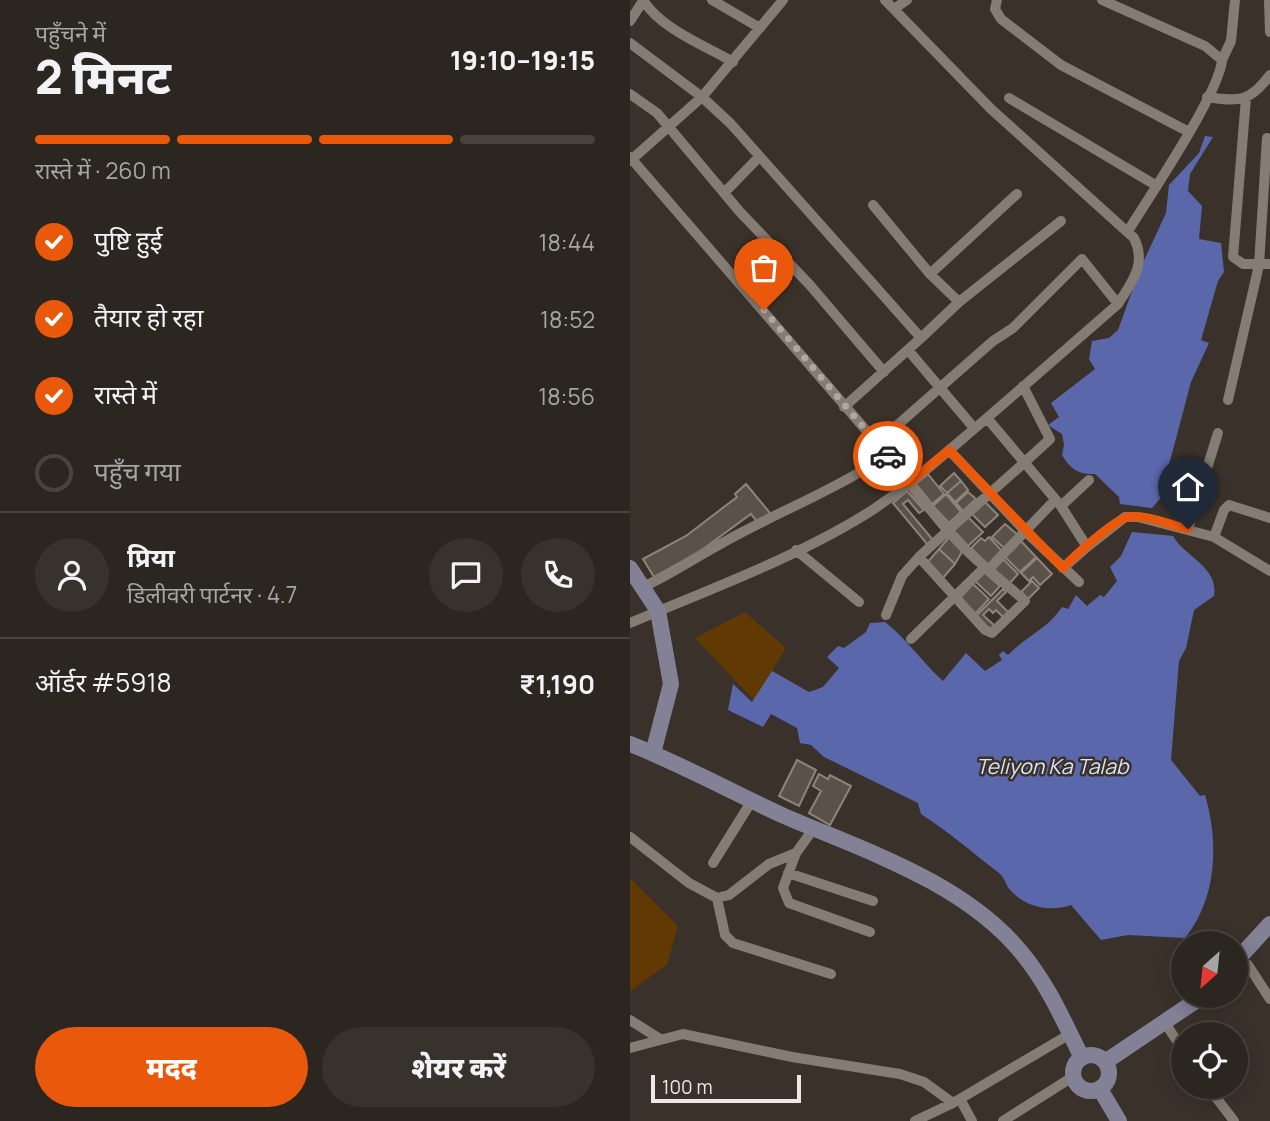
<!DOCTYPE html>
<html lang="hi">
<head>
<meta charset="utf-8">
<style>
  body { margin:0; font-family:Manrope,"Noto Sans Devanagari",sans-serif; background:#38322d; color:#f1f3f6; height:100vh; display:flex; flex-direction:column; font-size:26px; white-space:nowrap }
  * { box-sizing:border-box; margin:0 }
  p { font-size:23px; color:#a6a5a5 }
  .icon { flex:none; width:38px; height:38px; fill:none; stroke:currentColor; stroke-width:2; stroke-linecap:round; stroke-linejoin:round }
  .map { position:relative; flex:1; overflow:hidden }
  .panel { display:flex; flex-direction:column; background:#2c2620; width:630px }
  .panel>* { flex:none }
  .needle { width:46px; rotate:207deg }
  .tools { position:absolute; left:541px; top:931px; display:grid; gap:14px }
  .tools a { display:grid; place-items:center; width:77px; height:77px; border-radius:50%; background:#2c2620; box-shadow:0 4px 18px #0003,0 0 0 2px #48433e; font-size:35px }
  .scale { position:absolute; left:21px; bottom:18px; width:150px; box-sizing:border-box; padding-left:7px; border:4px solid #ede8e2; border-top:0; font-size:19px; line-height:24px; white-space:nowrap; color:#ede8e2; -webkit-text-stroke:5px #3a322a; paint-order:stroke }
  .pin { position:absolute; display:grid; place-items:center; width:60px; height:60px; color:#fff; margin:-72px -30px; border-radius:50% 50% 50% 0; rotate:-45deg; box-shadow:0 0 7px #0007 }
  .pin .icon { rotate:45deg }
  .courier { position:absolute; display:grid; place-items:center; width:70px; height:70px; margin:-35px; border:5px solid #ea580c; border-radius:50%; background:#fff; color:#222; box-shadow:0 2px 9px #0007 }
  .overview em { font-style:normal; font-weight:800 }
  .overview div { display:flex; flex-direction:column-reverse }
  .overview { display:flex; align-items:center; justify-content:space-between; height:119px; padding:0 35px }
  h1 { font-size:46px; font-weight:800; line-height:52px }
  .bar { display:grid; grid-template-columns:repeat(4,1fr); gap:10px 7px; align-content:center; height:84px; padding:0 35px }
  .bar i { height:9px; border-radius:5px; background:#48433e }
  .bar .current { background:#ea580c }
  .bar p { grid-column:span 4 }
  .line { display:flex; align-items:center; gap:18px; padding:0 35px; border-top:2px solid #48433e }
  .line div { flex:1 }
  .round { display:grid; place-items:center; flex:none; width:74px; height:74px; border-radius:37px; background:#38322d }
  ol { padding:0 35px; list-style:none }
  li { display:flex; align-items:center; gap:21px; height:77px }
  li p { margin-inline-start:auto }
  li .icon { padding:7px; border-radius:50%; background:#ea580c; color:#fff; stroke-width:4 }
  li:last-child { color:#a6a5a5 }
  li i { width:38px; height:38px; border:4px solid #48433e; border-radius:50% }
  .action { display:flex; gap:14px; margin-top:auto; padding:14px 35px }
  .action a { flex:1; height:80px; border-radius:42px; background:#ea580c; color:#fff; font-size:28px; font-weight:800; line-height:80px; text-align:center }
  .action a+a { background:#38322d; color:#f1f3f6 }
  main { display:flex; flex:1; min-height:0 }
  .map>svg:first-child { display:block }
  .green { fill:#603903 }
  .water { fill:#5a67ab }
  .building { fill:#5a5149; stroke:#8d847b; stroke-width:2 }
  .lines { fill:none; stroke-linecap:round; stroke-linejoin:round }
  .street { stroke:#857c73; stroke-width:10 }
  .secondary { stroke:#838196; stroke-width:16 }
  .done { stroke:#aea8a2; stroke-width:7; stroke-dasharray:0 12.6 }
  .route { stroke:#ea580c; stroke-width:9 }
  .labels { text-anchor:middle; stroke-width:5; stroke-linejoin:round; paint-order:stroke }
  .water-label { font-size:21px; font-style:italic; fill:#dde3f6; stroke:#3a322a }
</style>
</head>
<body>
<main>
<section class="panel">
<div class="overview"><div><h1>2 मिनट</h1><p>पहुँचने में</p></div><em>19:10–19:15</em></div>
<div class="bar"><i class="current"></i><i class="current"></i><i class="current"></i><i></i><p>रास्ते में · 260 m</p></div>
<ol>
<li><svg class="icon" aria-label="check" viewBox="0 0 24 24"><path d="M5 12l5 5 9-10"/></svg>पुष्टि हुई<p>18:44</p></li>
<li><svg class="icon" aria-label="check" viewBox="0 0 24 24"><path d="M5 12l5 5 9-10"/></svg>तैयार हो रहा<p>18:52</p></li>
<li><svg class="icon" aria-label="check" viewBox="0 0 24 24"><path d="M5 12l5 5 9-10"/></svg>रास्ते में<p>18:56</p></li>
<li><i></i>पहुँच गया</li>
</ol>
<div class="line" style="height:126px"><a class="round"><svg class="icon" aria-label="person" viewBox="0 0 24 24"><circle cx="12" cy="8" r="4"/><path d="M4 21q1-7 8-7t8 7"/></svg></a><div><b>प्रिया</b><p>डिलीवरी पार्टनर · 4.7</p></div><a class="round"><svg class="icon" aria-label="chat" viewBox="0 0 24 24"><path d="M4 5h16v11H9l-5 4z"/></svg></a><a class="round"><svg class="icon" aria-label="phone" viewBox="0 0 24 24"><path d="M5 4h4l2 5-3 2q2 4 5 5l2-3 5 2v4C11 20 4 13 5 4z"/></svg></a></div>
<div class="line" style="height:91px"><div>ऑर्डर #5918</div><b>₹1,190</b></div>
<div class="action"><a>मदद</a><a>शेयर करें</a></div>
</section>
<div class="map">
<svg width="640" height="1121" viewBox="0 0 640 1121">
  <rect width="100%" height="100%" fill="#3a322a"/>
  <path class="green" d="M115,612L156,648L124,700L65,638Z
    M0,878L48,926L37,965L0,991Z"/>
  <path class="water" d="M575,136L583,137L560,174L558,191L572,206L569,239L591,243L594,272L588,281L571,340L579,343L561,382L536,476V492L522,508L490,504L489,497L465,474C449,475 440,469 432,455L434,445L432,434L418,425L429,417L421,403L465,369L459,359L462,341L479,338L488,330L510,269L536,213L539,185L569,153Z
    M502,532L543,536C555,557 589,567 584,596L564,610L556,648L549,661L541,760L570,796L575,795C589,842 587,899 555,938L498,935L471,940L441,905C421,912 397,908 381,891C376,886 375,878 369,873C343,853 319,832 291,814L288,803L194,757L181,745L170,743L167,728L141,714L133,727L98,710L103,684L122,702L142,671L179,692L193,687L209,668L197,657L208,646L214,648L236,632L240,623L255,622C277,639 292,662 313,681L336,653L355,671L372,660L369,655L373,651L378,655C396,636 418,629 432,607L438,609L446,595L457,606L470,595L474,597L487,581L480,567L491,556Z"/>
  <path class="building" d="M324,473L331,481L317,493L310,486Z
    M298,474L314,494L302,504L286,484Z
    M331,481L338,490L325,502L317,493Z
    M116,484L140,513L128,523L121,514L69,552L24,577L13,559L56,536L107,497L105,494Z
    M277,491L294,510L289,513L278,500L273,504L303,540L297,544L263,503Z
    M338,492L346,499L333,511L326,503Z
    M316,494L331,512L319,523L303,506Z
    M355,502L368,515L355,527L342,514Z
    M337,516L353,532L338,546L323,530Z
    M375,524L388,535L375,549L362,537Z
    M321,535L333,550L325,564L309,549Z
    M359,537L372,551L358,565L341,548L351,538L355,541Z
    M390,540L406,557L390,572L374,556Z
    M309,549L325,564L312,579L296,564Z
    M372,558L388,574L379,584L363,568Z
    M407,558L422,574L410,585L403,577L399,581L391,573Z
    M354,572L370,586L361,596L345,581Z
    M402,581L409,588L398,599L391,592Z
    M343,584L359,599L345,614L329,599Z
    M373,589L376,592L367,601L379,613L374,618L366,610L363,613L359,609L353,615L366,627L361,632L345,617Z
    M167,760L186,770L169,806L149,796Z
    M189,774L198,779L200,775L221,786L200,825L179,813L191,791L183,786Z"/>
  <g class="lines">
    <path class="street" d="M13,0C31,29 74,45 103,62
      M82,0L130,28
      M255,0L361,109L504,238C517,264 502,282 488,304
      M367,0L365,9L371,19L431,65L559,132
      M472,0L575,46L592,60C590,92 518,199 498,231
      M639,0L640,32
      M264,9L277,0
      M0,21L13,1
      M0,43L72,97L153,0
      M592,60L601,41L605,0
      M0,94L27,113L110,212L179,284L254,372
      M577,97C609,102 620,102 640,75
      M379,98L527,186
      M616,98L603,257L613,264H640
      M0,157C82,253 165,347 247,443C280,481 315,535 355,567C368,578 382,589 395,601L362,633L355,630L289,557C332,517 377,479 420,439L393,386
      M0,161L72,97L101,124L291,338L214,407
      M95,192L129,157
      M243,205L300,274L329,302L291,338
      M300,274L387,194
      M329,302L431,221
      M278,350L344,428
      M598,400L629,265L637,138
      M247,443L363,341L383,328L452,259L488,304L357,418L431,506L457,547L495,517H508L584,537L640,571
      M319,450L396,532L449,582
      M431,506L459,480
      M558,529L588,433
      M584,537L594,510L599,505L640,518
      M166,550L229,602
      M433,568L457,547
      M359,569L425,500
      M13,587C41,574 66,557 94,542C138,517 186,498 230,472
      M256,615L272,576L289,557
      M0,623C80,589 171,556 244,509C284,482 320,449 357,418
      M281,639L355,567
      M0,837L59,883L87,898L99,895L139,864L166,853L184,828
      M166,853L153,888L159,903L240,932
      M83,863L123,799
      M158,873L243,901
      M87,898L95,935L103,943L201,974
      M618,965L640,999
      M0,1020L30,1039
      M535,1023L553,1050
      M0,1048L53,1034L162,1057L270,1074L294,1082L323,1103L440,1034
      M578,1087L604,1121
      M330,1099L342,1121
      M285,1121L323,1103
      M373,1121L444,1076"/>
    <path class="secondary" d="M0,568L28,611L41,684L23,753
      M0,744C53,765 102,792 154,816C235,851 333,882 391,952C418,984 434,1022 452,1058
      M606,961L640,924
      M443 1073a18 18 0 1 1 36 0a18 18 0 1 1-36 0Z
      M475,1062L573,996
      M470,1089L489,1121"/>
  </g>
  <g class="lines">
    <path class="done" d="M134,310L258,456"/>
    <path class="route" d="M258,456L279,483L319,450L433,568C443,557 484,520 498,517C516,514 540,525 558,529"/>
  </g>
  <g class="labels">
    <g class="water-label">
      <text x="422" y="774">Teliyon Ka Talab</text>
    </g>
  </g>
</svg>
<div class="tools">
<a><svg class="needle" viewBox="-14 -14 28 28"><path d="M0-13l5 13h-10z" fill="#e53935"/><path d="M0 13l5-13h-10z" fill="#a6a5a5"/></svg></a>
<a><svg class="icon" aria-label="locate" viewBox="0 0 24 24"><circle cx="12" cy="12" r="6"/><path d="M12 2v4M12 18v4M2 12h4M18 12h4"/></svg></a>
</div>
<div class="scale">100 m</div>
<div class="pin" style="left:134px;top:310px;background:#ea580c"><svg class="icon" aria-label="bag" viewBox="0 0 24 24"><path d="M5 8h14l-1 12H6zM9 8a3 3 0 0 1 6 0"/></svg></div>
<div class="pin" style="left:558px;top:529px;background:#1f2937"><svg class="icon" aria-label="home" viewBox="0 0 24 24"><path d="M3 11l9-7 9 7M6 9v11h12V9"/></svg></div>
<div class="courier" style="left:258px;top:456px"><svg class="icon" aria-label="car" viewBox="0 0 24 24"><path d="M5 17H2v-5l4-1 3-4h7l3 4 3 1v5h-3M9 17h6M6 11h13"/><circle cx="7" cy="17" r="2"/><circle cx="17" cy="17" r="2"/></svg></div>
</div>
</main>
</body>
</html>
